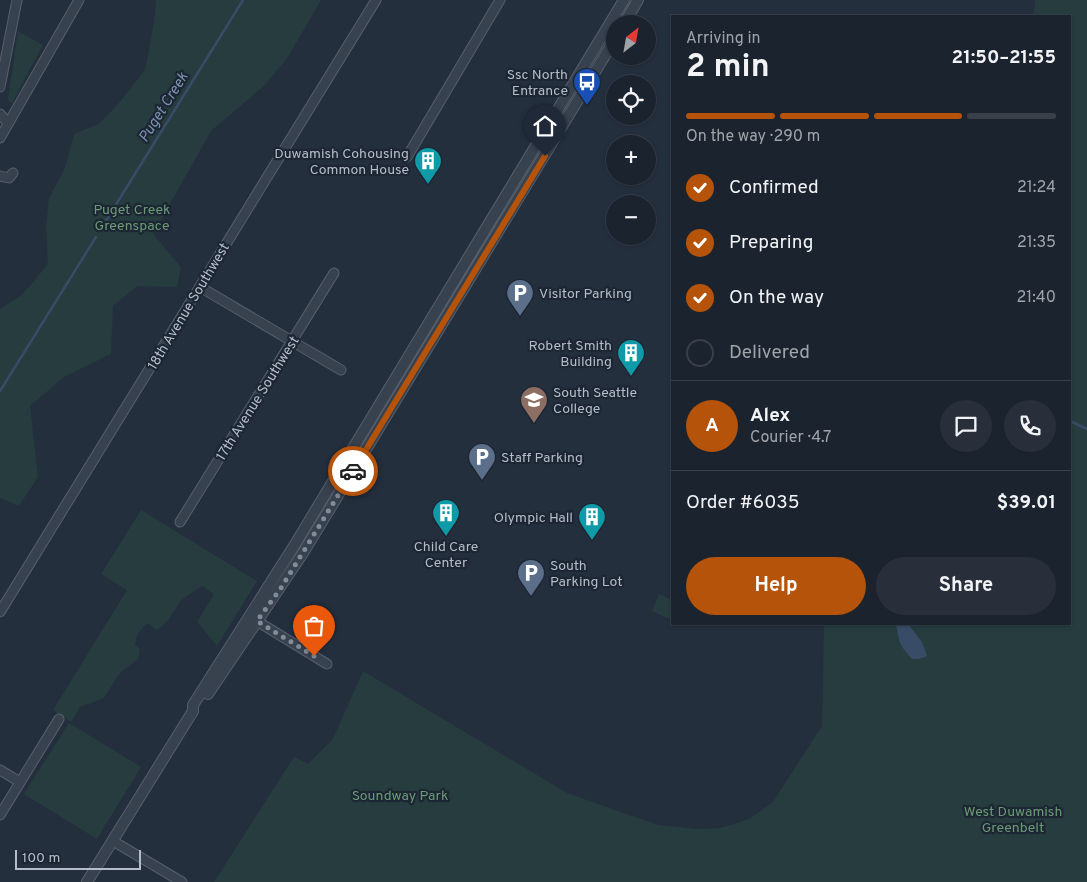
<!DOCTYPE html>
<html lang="en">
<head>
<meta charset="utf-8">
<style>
  body { margin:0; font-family:Overpass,sans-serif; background:#282f3a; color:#f1f3f6; height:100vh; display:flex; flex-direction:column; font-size:19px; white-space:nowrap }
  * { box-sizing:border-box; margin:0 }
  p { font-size:16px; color:#a0a4aa }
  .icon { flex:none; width:28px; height:28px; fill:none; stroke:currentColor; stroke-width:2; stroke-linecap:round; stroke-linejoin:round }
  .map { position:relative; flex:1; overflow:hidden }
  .side { position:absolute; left:671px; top:15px; width:400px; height:610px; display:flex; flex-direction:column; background:#1b232e; border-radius:0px; box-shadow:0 1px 4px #0004,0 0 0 1px #39404a }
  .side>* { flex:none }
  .needle { width:32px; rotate:31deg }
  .fabs { position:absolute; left:606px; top:15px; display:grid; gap:10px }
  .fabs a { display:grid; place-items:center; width:50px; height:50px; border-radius:50%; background:#1b232e; box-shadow:0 1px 4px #0004,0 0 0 1px #39404a; font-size:25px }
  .scale { position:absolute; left:15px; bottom:12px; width:126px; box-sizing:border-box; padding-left:5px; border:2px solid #b4bcc9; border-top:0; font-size:14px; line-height:18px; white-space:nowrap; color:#b4bcc9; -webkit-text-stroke:4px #1d2633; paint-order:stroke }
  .pin { position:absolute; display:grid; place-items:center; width:42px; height:42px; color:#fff; margin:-51px -21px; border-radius:50% 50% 50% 0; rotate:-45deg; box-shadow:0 0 5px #0007 }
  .pin .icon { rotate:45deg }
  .courier { position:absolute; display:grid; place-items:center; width:50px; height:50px; margin:-25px; border:4px solid #b45309; border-radius:50%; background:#fff; color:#222; box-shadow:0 1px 6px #0007 }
  .summary em { font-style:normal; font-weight:700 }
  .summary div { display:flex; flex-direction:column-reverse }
  .summary { display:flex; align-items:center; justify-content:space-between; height:85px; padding:0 15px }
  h1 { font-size:32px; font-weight:700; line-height:38px }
  .bar { display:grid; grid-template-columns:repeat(4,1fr); gap:8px 5px; align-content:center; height:60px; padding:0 15px }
  .bar i { height:6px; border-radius:4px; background:#39404a }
  .bar .selected { background:#b45309 }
  .bar p { grid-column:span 4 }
  .line { display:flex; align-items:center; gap:12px; padding:0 15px; border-top:1px solid #39404a }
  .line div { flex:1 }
  .round { display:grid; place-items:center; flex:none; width:52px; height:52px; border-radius:26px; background:#282f3a }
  ol { padding:0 15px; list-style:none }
  li { display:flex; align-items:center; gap:15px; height:55px }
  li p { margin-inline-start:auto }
  li .icon { padding:5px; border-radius:50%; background:#b45309; color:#fff; stroke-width:4 }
  li:last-child { color:#a0a4aa }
  li i { width:28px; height:28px; border:2px solid #39404a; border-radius:50% }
  .cta { display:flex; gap:10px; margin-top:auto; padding:10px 15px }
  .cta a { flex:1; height:58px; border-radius:30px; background:#b45309; color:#fff; font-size:20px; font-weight:700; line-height:58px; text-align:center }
  .cta a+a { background:#282f3a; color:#f1f3f6 }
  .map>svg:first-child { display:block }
  .green { fill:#263c3f }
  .water { fill:#394c67 }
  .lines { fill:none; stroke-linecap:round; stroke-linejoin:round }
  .stream { stroke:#394c67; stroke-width:2.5 }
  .minor-casing { stroke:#565f6c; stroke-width:11 }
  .tertiary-casing { stroke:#565f6c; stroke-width:12 }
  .minor { stroke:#38414e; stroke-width:9 }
  .tertiary { stroke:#38414e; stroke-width:10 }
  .done { stroke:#828b98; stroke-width:5; stroke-dasharray:0 9 }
  .route { stroke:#b45309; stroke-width:6 }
  .labels { text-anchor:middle; stroke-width:4.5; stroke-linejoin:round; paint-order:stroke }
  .poi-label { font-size:14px; fill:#b4bcc9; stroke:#1d2633; text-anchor:end }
  .park-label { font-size:14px; fill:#6b9a76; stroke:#1d2633 }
  .street-label { font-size:14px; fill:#b4bcc9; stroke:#1d2633 }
  .water-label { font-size:15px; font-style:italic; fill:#7c92b1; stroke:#1d2633 }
</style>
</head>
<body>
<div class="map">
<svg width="1087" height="882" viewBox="0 0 1087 882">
  <rect width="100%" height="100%" fill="#242f3e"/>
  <path class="green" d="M156,0H321L288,57L265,85L211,131L153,234L181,267L177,287L137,286L113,306L111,354L64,377L30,406L38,477L19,506L0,498V309L22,295L48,264L46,227L49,198L65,168L74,134L99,124L118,104L145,70L154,23Z
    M1035,0H1087V882H214L294,757L308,764L333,739L363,671L567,793L658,825L698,829L721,828L749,819L773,802L822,726L824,624H1070V16H1033Z
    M18,31L43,45L12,103L8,100Z
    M141,510L257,581L217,646L197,622L214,594L202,586L181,600L167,622L157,630L147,623L137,635L135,645L140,649L138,659L119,674L104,698L80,707L71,722L53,710L127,590L101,574Z
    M659,594L672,600V620L652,611Z
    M69,723L141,767L97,839L24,794Z"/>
  <path class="water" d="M896,624H908L922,642L927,656L919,659H912C898,643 900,644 896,624Z"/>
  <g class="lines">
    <path class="stream" d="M102,227L243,0
      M0,391L96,237
      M1070,421L1087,429"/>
    <defs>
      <path id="minor" d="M0,87L17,0
        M0,114L8,123
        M0,138L79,0
        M407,157L500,0
        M0,176L9,178L13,173
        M200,287L341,370
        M180,522L334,273
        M0,612L376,0
        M252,618L327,664
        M0,770L20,782
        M0,815L59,719
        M113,841L182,882"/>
      <path id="tertiary" d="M624,24L638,0
        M208,694L303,553L615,39
        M87,882L193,711V705L294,546L624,0"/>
    </defs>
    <use href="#minor" class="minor-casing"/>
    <use href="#tertiary" class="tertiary-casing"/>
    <use href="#minor" class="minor"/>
    <use href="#tertiary" class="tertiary"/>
  </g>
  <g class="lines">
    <path class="done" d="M314,656L257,621L281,588L353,471"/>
    <path class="route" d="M353,471L545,156"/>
  </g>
  <defs>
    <symbol id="bus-pin" viewBox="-11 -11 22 30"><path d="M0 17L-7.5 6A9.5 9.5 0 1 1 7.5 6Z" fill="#1a4fb4" stroke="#1d2633"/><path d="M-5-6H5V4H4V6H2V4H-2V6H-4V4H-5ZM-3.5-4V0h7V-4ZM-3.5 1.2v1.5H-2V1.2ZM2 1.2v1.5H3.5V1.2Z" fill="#fff"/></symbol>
    <symbol id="building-pin" viewBox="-11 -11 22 30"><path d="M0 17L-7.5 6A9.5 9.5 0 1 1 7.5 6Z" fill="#0f9aa8" stroke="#1d2633"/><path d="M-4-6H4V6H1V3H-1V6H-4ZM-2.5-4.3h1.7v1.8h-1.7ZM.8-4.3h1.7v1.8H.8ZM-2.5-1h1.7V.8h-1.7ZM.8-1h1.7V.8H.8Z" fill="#fff"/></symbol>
    <symbol id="parking-pin" viewBox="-11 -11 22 30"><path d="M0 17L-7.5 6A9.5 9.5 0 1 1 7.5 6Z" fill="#5c6f8a" stroke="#1d2633"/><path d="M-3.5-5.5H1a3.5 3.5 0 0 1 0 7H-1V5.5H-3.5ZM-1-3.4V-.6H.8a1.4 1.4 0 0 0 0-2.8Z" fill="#fff"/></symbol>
    <symbol id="university-pin" viewBox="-11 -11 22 30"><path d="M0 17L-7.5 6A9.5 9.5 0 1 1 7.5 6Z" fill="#8d6e63" stroke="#1d2633"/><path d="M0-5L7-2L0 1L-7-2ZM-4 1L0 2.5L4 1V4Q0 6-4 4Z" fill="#fff"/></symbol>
  </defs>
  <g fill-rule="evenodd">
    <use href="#bus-pin" x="571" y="66" width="32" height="43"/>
    <use href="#building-pin" x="412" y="145" width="32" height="43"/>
    <use href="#parking-pin" x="504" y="277" width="32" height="43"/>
    <use href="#building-pin" x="615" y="337" width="32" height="43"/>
    <use href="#university-pin" x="518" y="384" width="32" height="43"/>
    <use href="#parking-pin" x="466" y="441" width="32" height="43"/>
    <use href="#building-pin" x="430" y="497" width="32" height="43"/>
    <use href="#building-pin" x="576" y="501" width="32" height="43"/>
    <use href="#parking-pin" x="515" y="557" width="32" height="43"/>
  </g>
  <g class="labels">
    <g class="poi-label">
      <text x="568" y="79">Ssc North<tspan x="568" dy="16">Entrance</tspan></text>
      <text x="409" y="158">Duwamish Cohousing<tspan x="409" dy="16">Common House</tspan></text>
      <text x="539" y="298" text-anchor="start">Visitor Parking</text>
      <text x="612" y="350">Robert Smith<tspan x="612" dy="16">Building</tspan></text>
      <text x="553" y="397" text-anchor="start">South Seattle<tspan x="553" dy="16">College</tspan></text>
      <text x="501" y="462" text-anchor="start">Staff Parking</text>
      <text x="573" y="522">Olympic Hall</text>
      <text x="446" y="551" text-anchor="middle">Child Care<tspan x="446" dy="16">Center</tspan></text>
      <text x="550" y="570" text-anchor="start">South<tspan x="550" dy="16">Parking Lot</tspan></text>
    </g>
    <g class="park-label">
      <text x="132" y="214">Puget Creek<tspan x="132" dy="16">Greenspace</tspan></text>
      <text x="400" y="800">Soundway Park</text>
      <text x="1013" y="816">West Duwamish<tspan x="1013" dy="16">Greenbelt</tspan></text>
    </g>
    <g class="street-label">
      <text transform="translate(188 306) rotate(-59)" y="5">18th Avenue Southwest</text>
      <text transform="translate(257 398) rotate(-58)" y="5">17th Avenue Southwest</text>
    </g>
    <g class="water-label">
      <text transform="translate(163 107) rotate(-58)" y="5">Puget Creek</text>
    </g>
  </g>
</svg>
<div class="fabs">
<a><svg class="needle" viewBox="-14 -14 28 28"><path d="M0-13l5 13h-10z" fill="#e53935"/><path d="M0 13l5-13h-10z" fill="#a0a4aa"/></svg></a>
<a><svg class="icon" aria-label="locate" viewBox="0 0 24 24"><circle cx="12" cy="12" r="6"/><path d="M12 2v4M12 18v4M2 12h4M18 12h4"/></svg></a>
<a>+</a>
<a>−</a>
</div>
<div class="scale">100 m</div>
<div class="pin" style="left:314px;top:656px;background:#ea580c"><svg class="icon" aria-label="bag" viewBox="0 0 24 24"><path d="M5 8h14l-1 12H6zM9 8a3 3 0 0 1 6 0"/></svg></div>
<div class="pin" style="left:545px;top:156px;background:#1f2937"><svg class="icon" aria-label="home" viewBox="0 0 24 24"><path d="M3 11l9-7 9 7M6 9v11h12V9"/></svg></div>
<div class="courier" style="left:353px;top:471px"><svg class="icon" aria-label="car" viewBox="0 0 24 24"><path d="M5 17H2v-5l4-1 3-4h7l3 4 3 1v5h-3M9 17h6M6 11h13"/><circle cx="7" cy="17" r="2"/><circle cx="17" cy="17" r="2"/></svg></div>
<section class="side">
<div class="summary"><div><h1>2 min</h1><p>Arriving in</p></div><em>21:50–21:55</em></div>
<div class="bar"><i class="selected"></i><i class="selected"></i><i class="selected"></i><i></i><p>On the way · 290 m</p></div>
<ol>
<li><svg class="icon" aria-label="check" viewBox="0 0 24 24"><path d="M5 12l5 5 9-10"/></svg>Confirmed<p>21:24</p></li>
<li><svg class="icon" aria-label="check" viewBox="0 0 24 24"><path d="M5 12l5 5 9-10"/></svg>Preparing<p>21:35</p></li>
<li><svg class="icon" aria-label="check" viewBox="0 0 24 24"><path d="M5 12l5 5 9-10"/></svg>On the way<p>21:40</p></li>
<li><i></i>Delivered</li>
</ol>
<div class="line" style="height:90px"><b class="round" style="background:#b45309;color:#fff">A</b><div><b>Alex</b><p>Courier · 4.7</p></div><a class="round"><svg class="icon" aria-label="chat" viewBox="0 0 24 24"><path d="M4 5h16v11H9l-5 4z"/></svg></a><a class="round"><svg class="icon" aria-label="phone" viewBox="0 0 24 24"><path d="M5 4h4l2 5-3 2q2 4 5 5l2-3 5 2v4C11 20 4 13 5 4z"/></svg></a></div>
<div class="line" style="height:65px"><div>Order #6035</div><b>$39.01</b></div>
<div class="cta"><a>Help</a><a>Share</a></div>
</section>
</div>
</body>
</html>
